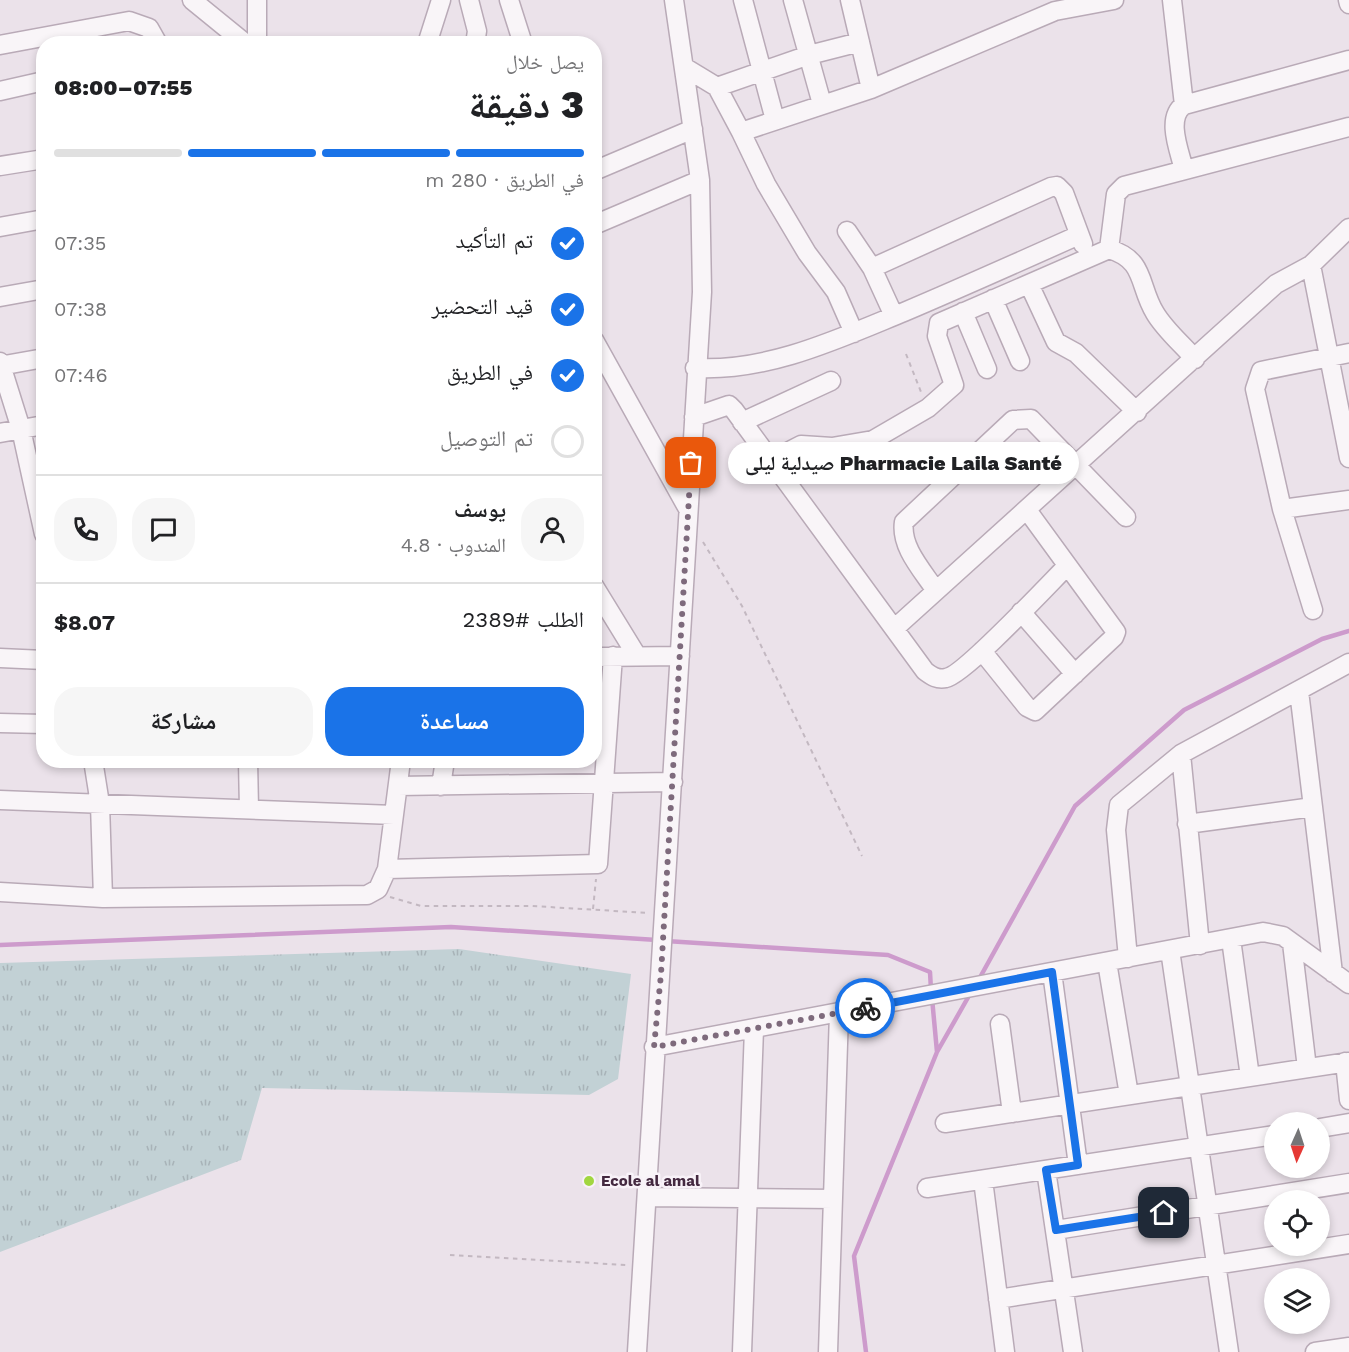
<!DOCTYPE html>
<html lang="ar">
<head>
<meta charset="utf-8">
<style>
  body { margin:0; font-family:"Work Sans","Noto Naskh Arabic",sans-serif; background:#f6f6f6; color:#202124; direction:rtl; height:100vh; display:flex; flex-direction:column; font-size:22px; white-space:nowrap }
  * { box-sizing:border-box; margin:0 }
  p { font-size:20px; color:#757577 }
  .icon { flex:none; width:33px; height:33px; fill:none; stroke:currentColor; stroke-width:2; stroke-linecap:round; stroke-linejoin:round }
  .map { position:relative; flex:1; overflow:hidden; direction:ltr }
  .drawer { position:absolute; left:36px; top:36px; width:566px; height:732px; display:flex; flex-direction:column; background:#fff; border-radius:24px; box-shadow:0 3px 9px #0003; direction:rtl }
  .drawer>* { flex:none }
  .needle { width:39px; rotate:183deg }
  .tools { position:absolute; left:1264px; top:1112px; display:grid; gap:12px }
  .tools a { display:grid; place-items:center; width:66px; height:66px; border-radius:50%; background:#fff; box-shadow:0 3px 9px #0003; font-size:30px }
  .pin { position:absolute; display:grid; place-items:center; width:51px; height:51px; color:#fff; margin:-26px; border-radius:12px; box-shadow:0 3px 9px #0006 }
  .courier { position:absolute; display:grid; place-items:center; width:60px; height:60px; margin:-30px; border:4px solid #1a73e8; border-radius:50%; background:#fff; color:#222; box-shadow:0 2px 8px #0007 }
  .bubble { position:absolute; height:42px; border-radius:21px; background:#fff; box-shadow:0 3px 9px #0003; font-size:20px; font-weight:800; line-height:42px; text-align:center; direction:rtl }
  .headline em { font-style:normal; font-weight:800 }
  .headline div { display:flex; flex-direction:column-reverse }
  .headline { display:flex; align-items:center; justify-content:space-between; height:102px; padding:0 18px }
  h1 { font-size:39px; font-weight:800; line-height:45px }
  .bar { display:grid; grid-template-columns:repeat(4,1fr); gap:9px 6px; align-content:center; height:72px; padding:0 18px }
  .bar i { height:8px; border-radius:4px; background:#e0e0e0 }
  .bar .on { background:#1a73e8 }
  .bar p { grid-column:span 4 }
  .line { display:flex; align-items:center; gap:15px; padding:0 18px; border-top:2px solid #e0e0e0 }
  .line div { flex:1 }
  .round { display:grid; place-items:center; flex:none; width:63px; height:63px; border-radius:24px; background:#f6f6f6 }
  ol { padding:0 18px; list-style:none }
  li { display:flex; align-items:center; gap:18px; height:66px }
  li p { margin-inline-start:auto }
  li .icon { padding:6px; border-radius:50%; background:#1a73e8; color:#fff; stroke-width:4 }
  li:last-child { color:#757577 }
  li i { width:33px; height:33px; border:3px solid #e0e0e0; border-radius:50% }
  .primary-button { display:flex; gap:12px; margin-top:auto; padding:12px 18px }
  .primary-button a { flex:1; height:69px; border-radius:24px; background:#1a73e8; color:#fff; font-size:24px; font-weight:800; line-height:69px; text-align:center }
  .primary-button a+a { background:#f6f6f6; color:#202124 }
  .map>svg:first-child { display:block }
  .grass { fill:url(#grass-tufts) }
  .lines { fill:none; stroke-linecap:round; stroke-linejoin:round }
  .stream { stroke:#cd9bcc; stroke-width:4.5 }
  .minor-casing { stroke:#b9aab7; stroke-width:21 }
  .path { stroke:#c3b8c1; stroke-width:2; stroke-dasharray:4.5 4.5; stroke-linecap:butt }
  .minor { stroke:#f9f5f8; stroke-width:18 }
  .done { stroke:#7e6a7c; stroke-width:6; stroke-dasharray:0 10.8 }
  .route { stroke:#1a73e8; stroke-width:8 }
  .poi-dot { fill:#a1d640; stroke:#f8f2f8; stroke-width:2 }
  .labels { text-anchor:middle; stroke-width:5; stroke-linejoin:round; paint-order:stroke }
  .poi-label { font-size:15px; font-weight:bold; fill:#442940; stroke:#f8f2f8; text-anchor:start }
</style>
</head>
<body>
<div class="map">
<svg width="1349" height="1352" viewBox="0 0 1349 1352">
  <defs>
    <pattern id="grass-tufts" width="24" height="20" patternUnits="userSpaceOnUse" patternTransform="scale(1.5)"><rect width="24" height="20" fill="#c2d1d5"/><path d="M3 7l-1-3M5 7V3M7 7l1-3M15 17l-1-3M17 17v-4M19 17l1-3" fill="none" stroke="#a8b3b8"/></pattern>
  </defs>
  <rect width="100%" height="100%" fill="#ebe2ea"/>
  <path class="grass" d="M459,949L631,974L618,1079L589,1095L262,1088L241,1160L0,1252V963Z"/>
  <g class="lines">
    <path class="stream" d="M666,941L888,955L930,972L931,990
      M0,945L451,927L657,940
      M978,981L1075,806L1184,710L1322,639L1349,631
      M932,998L937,1052
      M866,1352L854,1256L937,1052L970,994"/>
    <defs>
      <path id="minor" d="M192,0L246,44
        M469,0L477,31L475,44
        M509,0L523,44
        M743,0L775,120
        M793,0L822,104
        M850,0L871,89
        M1172,0L1184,105
        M1348,0L1349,4
        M257,44V0
        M427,44L441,0
        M0,45L129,21L149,28L158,44
        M684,67L717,87L741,132L871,89L1055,11L1114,0
        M717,87L809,55L860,42
        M0,91L44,81
        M741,132L766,184L807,253L836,292L854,333
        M0,166L44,159
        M1184,170C1180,152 1165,118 1184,105L1349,60
        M594,171L693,129
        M594,225L700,180
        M0,227L44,219
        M847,231L872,268L894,316
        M1109,249L1116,194L1124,186L1349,127
        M1311,265L1349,458
        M872,268L1051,187L1057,186L1064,193L1083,244
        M1029,284L1056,342L1076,353L1137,412
        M0,297L44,289
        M993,299L1020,361
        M963,312L987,369
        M594,340L688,509
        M0,362L21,429L44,534
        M0,366L44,358
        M695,368C768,372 838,339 904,312C963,287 1021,261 1079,235
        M694,417L729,405L734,410L925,671C932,676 937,680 946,678C964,675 1049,584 1067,566
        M742,422L831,381
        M0,433L44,425
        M770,461L801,445L832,447L873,440L928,408L954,385L937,336L939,323L1109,249C1146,260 1138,285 1155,313C1165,330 1182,344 1195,359
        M1282,509L1349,500
        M594,586L637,656
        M936,591C923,571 900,547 904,522L1013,420L1031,419L1126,517
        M1313,610L1282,509L1255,389L1261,371L1349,353
        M1021,612L1075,674
        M895,628L1276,284L1311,265L1349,228
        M982,651L1027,707L1035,711L1114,637L1116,632L1027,510
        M594,657L680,656
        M0,658L44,660
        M1299,691L1333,973
        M0,723L44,724
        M1181,754L1200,945
        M93,760L100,804L103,898
        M248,760L249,809
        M398,786L673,782
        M441,786L445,760
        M0,800L394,815
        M1187,824L1313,807
        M387,869L598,864L613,656
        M0,892L103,898L367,895L378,889L387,869L401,760
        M1231,939L1250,1077
        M1292,943L1307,1068
        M1170,950L1229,1352
        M1128,958L1116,830L1119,805L1181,754L1349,663
        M1107,962L1129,1095
        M1052,972L1078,1165
        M1000,1024L1012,1113
        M654,1047L1263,932L1283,936L1349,984
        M1345,1062L1349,1100
        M945,1123L1349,1062
        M1320,1128L1349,1123
        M1046,1170L1073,1352
        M983,1180L1005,1352
        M927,1188L1275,1135
        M647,1197L833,1199
        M1056,1230L1349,1183
        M998,1299L1349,1244
        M637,1352L702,292L700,180L674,0
        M742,1352L754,1029
        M828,1352L839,1013
        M1315,1352L1349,1347"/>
    </defs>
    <use href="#minor" class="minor-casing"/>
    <path class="path" d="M906,354L921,392
      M703,542L742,606L862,856
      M390,897L421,906H532L649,913
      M593,909L596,879
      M450,1255L627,1265"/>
    <use href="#minor" class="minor"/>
  </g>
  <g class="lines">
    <path class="done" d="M691,463L661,974L654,1047L865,1008"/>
    <path class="route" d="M865,1008L1052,972L1078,1165L1046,1170L1056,1230L1164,1213"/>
  </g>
  <circle class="poi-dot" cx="589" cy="1181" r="6"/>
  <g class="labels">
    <g class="poi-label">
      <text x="601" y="1186">Ecole al amal</text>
    </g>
  </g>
</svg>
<div class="tools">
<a><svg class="needle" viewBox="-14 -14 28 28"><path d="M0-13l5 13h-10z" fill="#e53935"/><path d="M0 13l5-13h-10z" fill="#757577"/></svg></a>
<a><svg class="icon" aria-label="locate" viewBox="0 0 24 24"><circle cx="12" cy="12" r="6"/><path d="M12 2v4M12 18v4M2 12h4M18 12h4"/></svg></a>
<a><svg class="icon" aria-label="layers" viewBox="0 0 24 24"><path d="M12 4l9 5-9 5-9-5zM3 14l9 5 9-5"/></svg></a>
</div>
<div class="pin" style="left:691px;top:463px;background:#ea580c"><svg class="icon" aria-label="bag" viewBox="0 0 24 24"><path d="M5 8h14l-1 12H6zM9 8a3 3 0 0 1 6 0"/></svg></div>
<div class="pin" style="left:1164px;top:1213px;background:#1f2937"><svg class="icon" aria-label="home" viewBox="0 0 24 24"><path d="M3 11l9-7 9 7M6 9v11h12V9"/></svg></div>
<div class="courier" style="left:865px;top:1008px"><svg class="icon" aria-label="bike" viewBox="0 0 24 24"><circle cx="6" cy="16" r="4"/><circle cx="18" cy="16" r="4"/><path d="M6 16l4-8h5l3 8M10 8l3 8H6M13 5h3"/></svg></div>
<div class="bubble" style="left:728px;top:442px;width:351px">Pharmacie Laila Santé صيدلية ليلى</div>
<section class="drawer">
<div class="headline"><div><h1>3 دقيقة</h1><p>يصل خلال</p></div><em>07:55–08:00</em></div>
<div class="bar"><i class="on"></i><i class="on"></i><i class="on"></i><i></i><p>في الطريق · 280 m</p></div>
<ol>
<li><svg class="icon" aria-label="check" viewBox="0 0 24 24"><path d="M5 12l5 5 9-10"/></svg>تم التأكيد<p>07:35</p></li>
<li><svg class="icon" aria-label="check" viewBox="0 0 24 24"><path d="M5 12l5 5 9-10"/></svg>قيد التحضير<p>07:38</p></li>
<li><svg class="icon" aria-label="check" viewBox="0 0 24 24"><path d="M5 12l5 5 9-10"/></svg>في الطريق<p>07:46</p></li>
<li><i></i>تم التوصيل</li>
</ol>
<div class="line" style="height:108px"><a class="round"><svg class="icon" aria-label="person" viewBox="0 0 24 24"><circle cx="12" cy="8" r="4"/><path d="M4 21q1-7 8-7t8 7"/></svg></a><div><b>يوسف</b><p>المندوب · 4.8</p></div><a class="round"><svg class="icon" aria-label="chat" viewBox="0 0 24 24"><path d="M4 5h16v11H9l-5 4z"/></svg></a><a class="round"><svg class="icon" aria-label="phone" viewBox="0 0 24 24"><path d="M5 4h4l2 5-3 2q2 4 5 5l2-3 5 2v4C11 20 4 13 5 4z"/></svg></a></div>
<div class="line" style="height:78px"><div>الطلب #2389</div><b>$8.07</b></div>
<div class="primary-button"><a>مساعدة</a><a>مشاركة</a></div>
</section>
</div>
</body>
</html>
